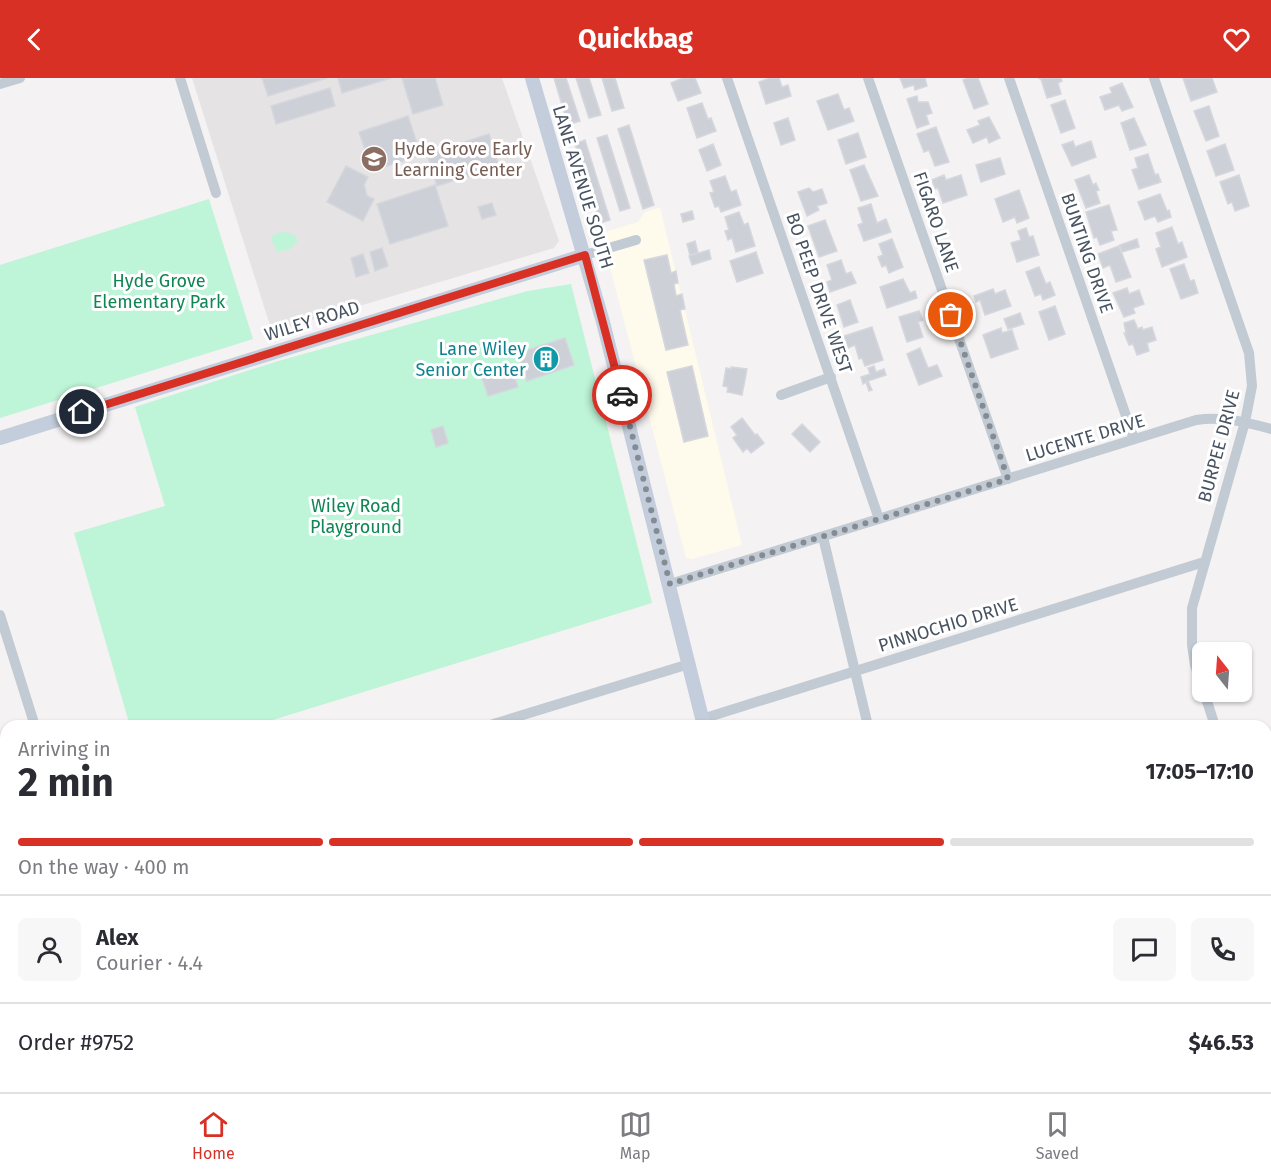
<!DOCTYPE html>
<html lang="en">
<head>
<meta charset="utf-8">
<style>
  body { margin:0; font-family:"Fira Sans",sans-serif; background:#f7f7f7; color:#2b2b33; height:100vh; display:flex; flex-direction:column; font-size:22px; white-space:nowrap }
  * { box-sizing:border-box; margin:0 }
  p { font-size:20px; color:#7c7c81 }
  .icon { flex:none; width:33px; height:33px; fill:none; stroke:currentColor; stroke-width:2; stroke-linecap:round; stroke-linejoin:round }
  .map { position:relative; flex:1; overflow:hidden }
  .panel { position:absolute; left:0px; top:642px; width:1272px; height:372px; display:flex; flex-direction:column; background:#fff; border-radius:18px 18px 0 0; box-shadow:0 2px 4px #0004 }
  .panel>* { flex:none }
  .needle { width:39px; rotate:343deg }
  .buttons { position:absolute; left:1192px; top:564px; display:grid; gap:12px }
  .buttons a { display:grid; place-items:center; width:60px; height:60px; border-radius:9px; background:#fff; box-shadow:0 2px 4px #0004; font-size:30px }
  .pin { position:absolute; display:grid; place-items:center; width:51px; height:51px; color:#fff; margin:-26px; border:3px solid #fff; border-radius:50%; box-shadow:0 2px 6px #0007 }
  .courier { position:absolute; display:grid; place-items:center; width:60px; height:60px; margin:-30px; border:4px solid #d93025; border-radius:50%; background:#fff; color:#222; box-shadow:0 2px 8px #0007 }
  .summary em { font-style:normal; font-weight:700 }
  .summary div { display:flex; flex-direction:column-reverse }
  .summary { display:flex; align-items:center; justify-content:space-between; height:102px; padding:0 18px }
  h1 { font-size:39px; font-weight:700; line-height:45px }
  .bar { display:grid; grid-template-columns:repeat(4,1fr); gap:9px 6px; align-content:center; height:72px; padding:0 18px }
  .bar i { height:8px; border-radius:4px; background:#e1e1e2 }
  .bar .on { background:#d93025 }
  .bar p { grid-column:span 4 }
  .line { display:flex; align-items:center; gap:15px; padding:0 18px; border-top:2px solid #e1e1e2 }
  .line div { flex:1 }
  .round { display:grid; place-items:center; flex:none; width:63px; height:63px; border-radius:9px; background:#f7f7f7 }
  header { display:flex; justify-content:space-between; align-items:center; height:78px; padding:0 18px; background:#d93025; color:#fff; font-size:27px; font-weight:700 }
  .menu { display:flex; justify-content:space-around; align-items:center; height:84px; border-top:2px solid #e1e1e2; background:#fff; font-size:16px; color:#7c7c81 }
  .menu a { display:grid; justify-items:center; gap:3px }
  .menu .on { color:#d93025 }
  .map>svg:first-child { display:block }
  .commercial { fill:#fefaec }
  .education { fill:#e5e3e4 }
  .green { fill:#bef4d7 }
  .building { fill:#ced0d7; stroke:#d5d7de; stroke-width:1.5 }
  .lines { fill:none; stroke-linecap:round; stroke-linejoin:round }
  .street { stroke:#c2cbd4; stroke-width:10 }
  .secondary { stroke:#c3cddc; stroke-width:14 }
  .done { stroke:#848b94; stroke-width:6; stroke-dasharray:0 10.8 }
  .route { stroke:#d93025; stroke-width:8 }
  .labels { text-anchor:middle; stroke-width:6; stroke-linejoin:round; paint-order:stroke }
  .education-label { font-size:18px; fill:#785e54; stroke:#fff; text-anchor:start }
  .street-label { font-size:18px; fill:#485361; stroke:#fff }
  .park-label { font-size:18px; fill:#0f8654; stroke:#fff }
  .culture-label { font-size:18px; fill:#0d838f; stroke:#fff; text-anchor:end }
</style>
</head>
<body>
<header><svg class="icon" aria-label="back" viewBox="0 0 24 24"><path d="M15 5l-7 7 7 7"/></svg>Quickbag<svg class="icon" aria-label="heart" viewBox="0 0 24 24"><path d="M12 20l-8-8c-3-5 5-10 8-4 3-6 11-1 8 4z"/></svg></header>
<div class="map">
<svg width="1271" height="1014" viewBox="0 0 1271 1014">
  <rect width="100%" height="100%" fill="#f4f2f2"/>
  <path class="commercial" d="M660,129L742,467L692,481L686,480L601,155L638,144L645,134Z"/>
  <path class="education" d="M192,0H502L559,163L554,170L272,254Z"/>
  <path class="green" d="M209,121L253,261L0,340V187Z
    M284,154L295,157L298,163L290,171L277,174L271,160L275,156Z
    M571,206L652,525L253,648H130L74,455L165,428L135,329L275,284L528,213Z
    M1271,899V1014H1093V1008H1266V900Z"/>
  <path class="building" d="M262,0H327L268,18Z
    M338,0H391L342,15Z
    M402,0H435L443,27L413,36Z
    M554,0H566L580,43L568,47Z
    M576,0H589L601,37L589,40Z
    M602,0H615L624,30L612,33Z
    M683,0H695L701,15L678,23L671,5Z
    M770,0H779L782,9L788,7L791,18L766,26L759,4Z
    M900,0H925L927,8L915,12L914,7L904,10Z
    M968,0H978L988,26L974,31L963,2Z
    M1038,0H1061L1062,3L1058,5L1061,16L1047,20L1041,1Z
    M1183,0H1212L1217,14L1191,23Z
    M1122,5L1133,29L1122,33L1119,27L1105,32L1100,19L1112,15L1110,10Z
    M330,10L335,28L276,46L271,28Z
    M838,16L844,32L849,30L854,43L828,52L817,23Z
    M917,18L918,24H928L932,35L926,37L929,46L917,50L907,21Z
    M1065,22L1075,50L1061,55L1051,27Z
    M702,25L708,41L711,40L716,53L697,60L687,30Z
    M1209,28L1219,58L1206,63L1194,33Z
    M408,38L421,77L372,93L359,54Z
    M989,39L1000,60L989,65L987,59L973,65L967,52L980,47L978,43Z
    M788,40L795,62L781,67L774,45Z
    M1134,40L1146,67L1130,72L1121,45Z
    M629,47L654,127L643,131L618,51Z
    M936,49L949,84L935,88L929,72L924,74L917,56Z
    M858,55L866,79L846,86L838,62Z
    M489,56L499,88L437,108L427,76Z
    M607,57L630,130L620,133L597,60Z
    M585,62L610,142L600,145L575,66Z
    M1073,63L1075,69L1091,63L1096,79L1072,88L1062,67Z
    M713,66L721,87L707,93L699,72Z
    M1225,66L1234,92L1216,98L1207,73Z
    M1148,76L1155,97L1158,96L1161,104L1139,111L1132,92L1138,90L1135,80Z
    M1000,80L1005,96L981,104L976,87Z
    M864,87L878,118L861,123L850,92Z
    M346,88L368,99L364,107L367,118L374,121L363,143L327,124Z
    M944,97L946,102L961,97L967,117L943,125L938,110L935,111L932,102Z
    M1089,97L1093,107L1096,105L1099,112L1096,113L1100,125L1086,130L1075,102Z
    M1239,97L1249,128L1235,133L1232,124L1228,126L1220,104Z
    M725,98L731,114L736,112L741,127L721,134L719,128L715,129L710,115L714,114L710,103Z
    M435,107L448,148L390,166L377,126Z
    M809,110L813,114L822,111L827,125L817,128L819,132L807,138L798,114Z
    M1019,112L1029,140L1017,145L1015,139L1003,144L995,121Z
    M1160,116L1167,133L1169,132L1171,139L1158,144L1155,138L1145,142L1138,124Z
    M492,125L496,137L482,141L478,129Z
    M871,126L877,145L886,141L891,154L864,163L858,147L863,145L858,130Z
    M1109,127L1117,152L1111,153L1114,162L1100,167L1097,159L1094,160L1086,134Z
    M692,133L694,141L683,144L681,136Z
    M739,134L744,147L748,145L755,168L736,174L732,160L728,162L725,153L729,152L725,139Z
    M825,142L837,173L819,179L808,148Z
    M1172,149L1178,166L1182,164L1187,179L1162,189L1156,171L1161,169L1156,155Z
    M1026,150L1029,159L1033,158L1039,177L1017,184L1011,165L1021,162L1018,153Z
    M892,161L903,189L889,195L886,187L882,189L878,179L883,177L879,166Z
    M1137,161L1139,169L1122,174L1120,167Z
    M695,163L698,175L690,177L687,166Z
    M1119,168L1131,199L1116,204L1110,187L1103,190L1098,176Z
    M382,170L388,188L375,193L370,174Z
    M709,172L711,181L692,187L689,178Z
    M756,174L763,195L737,204L730,183Z
    M363,176L369,195L356,199L351,180Z
    M667,177L671,195L676,193L678,205L674,206L676,218L682,216L685,231L680,232L688,267L666,272L644,182Z
    M841,182L846,196L851,194L856,205L830,214L827,204L832,202L827,187Z
    M1184,186L1190,203L1194,202L1198,215L1181,221L1170,191Z
    M1039,189L1046,206L1050,204L1055,217L1043,222L1041,216L1035,218L1026,194Z
    M903,201L910,215L915,213L917,220L887,230L880,209Z
    M1127,210L1129,216L1139,212L1144,226L1133,230L1135,235L1124,239L1113,215Z
    M993,211L995,216L1005,212L1011,228L985,237L980,222L976,224L974,218Z
    M850,222L858,244L844,249L837,227Z
    M1055,228L1065,256L1049,262L1039,234Z
    M919,233L923,242L918,244L923,259L907,264L899,239Z
    M1020,235L1024,246L1008,251L1004,241Z
    M1134,242L1138,251L1142,249L1143,252L1152,249L1156,262L1147,265L1149,273L1137,277L1133,266L1129,267L1124,255H1126L1124,245Z
    M872,249L883,282L865,288L862,280L859,281L855,267L848,270L844,258Z
    M1001,250L1002,255L1012,252L1018,271L991,280L983,257Z
    M565,260L574,287L527,303L518,275Z
    M920,270L928,290L937,287L942,298L919,307L907,276Z
    M510,285L518,309L488,318L480,294Z
    M692,288L708,358L684,364L667,294Z
    M874,288L876,294L884,291L886,297L868,303L872,312L869,313L866,304L863,306L861,299L870,296L868,290Z
    M731,289L747,291L742,317L727,314L728,309L723,308L726,290L731,291Z
    M742,340L755,357L757,356L764,365L751,375L747,370L743,374L733,360L737,357L731,349Z
    M802,346L820,364L810,374L792,356Z
    M443,348L448,365L436,369L431,352Z"/>
  <g class="lines">
    <path class="street" d="M180,0L216,115
      M727,0L879,441
      M868,0L1008,401
      M1009,0L1134,361
      M1154,0L1249,275L1252,308L1245,344L1192,530V567L1195,587L1203,612
      M0,6L20,0
      M585,177L636,162
      M781,317L831,299
      M823,459L868,648
      M670,506L1196,342C1222,338 1246,344 1271,351
      M0,537L35,648
      M1204,614L1215,648
      M702,641L1204,484
      M487,648L689,586
      M0,799L6,797
      M0,940L6,938
      M210,1014L229,1008
      M658,1014L678,1008"/>
    <path class="secondary" d="M532,0L603,244L704,648
      M0,360L585,177
      M788,1008L790,1014"/>
  </g>
  <g class="lines">
    <path class="done" d="M622,317L670,506L1008,401L951,237"/>
    <path class="route" d="M82,334L585,177L622,317"/>
  </g>
  <defs>
    <symbol id="school-disc" viewBox="-11 -11 22 22"><circle r="9.5" fill="#8d6e63" stroke="#fff"/><path d="M0-5L7-2L0 1L-7-2ZM-4 1L0 2.5L4 1V4Q0 6-4 4Z" fill="#fff"/></symbol>
    <symbol id="building-disc" viewBox="-11 -11 22 22"><circle r="9.5" fill="#0f9aa8" stroke="#fff"/><path d="M-4-6H4V6H1V3H-1V6H-4ZM-2.5-4.3h1.7v1.8h-1.7ZM.8-4.3h1.7v1.8H.8ZM-2.5-1h1.7V.8h-1.7ZM.8-1h1.7V.8H.8Z" fill="#fff"/></symbol>
  </defs>
  <g fill-rule="evenodd">
    <use href="#school-disc" x="359" y="66" width="30" height="30"/>
    <use href="#building-disc" x="531" y="266" width="30" height="30"/>
  </g>
  <g class="labels">
    <g class="education-label">
      <text x="394" y="77">Hyde Grove Early<tspan x="394" dy="21">Learning Center</tspan></text>
    </g>
    <g class="street-label">
      <text transform="translate(583 109) rotate(73)" y="6">LANE AVENUE SOUTH</text>
      <text transform="translate(936 144) rotate(71)" y="6">FIGARO LANE</text>
      <text transform="translate(1087 175) rotate(71)" y="6">BUNTING DRIVE</text>
      <text transform="translate(819 215) rotate(71)" y="6">BO PEEP DRIVE WEST</text>
      <text transform="translate(312 243) rotate(-17)" y="6">WILEY ROAD</text>
      <text transform="translate(1085 360) rotate(-17)" y="6">LUCENTE DRIVE</text>
      <text transform="translate(1219 368) rotate(-75)" y="6">BURPEE DRIVE</text>
      <text transform="translate(948 547) rotate(-17)" y="6">PINNOCHIO DRIVE</text>
    </g>
    <g class="park-label">
      <text x="159" y="209">Hyde Grove<tspan x="159" dy="21">Elementary Park</tspan></text>
      <text x="356" y="434">Wiley Road<tspan x="356" dy="21">Playground</tspan></text>
    </g>
    <g class="culture-label">
      <text x="526" y="277">Lane Wiley<tspan x="526" dy="21">Senior Center</tspan></text>
    </g>
  </g>
</svg>
<div class="buttons">
<a><svg class="needle" viewBox="-14 -14 28 28"><path d="M0-13l5 13h-10z" fill="#e53935"/><path d="M0 13l5-13h-10z" fill="#7c7c81"/></svg></a>
</div>
<div class="pin" style="left:951px;top:237px;background:#ea580c"><svg class="icon" aria-label="bag" viewBox="0 0 24 24"><path d="M5 8h14l-1 12H6zM9 8a3 3 0 0 1 6 0"/></svg></div>
<div class="pin" style="left:82px;top:334px;background:#1f2937"><svg class="icon" aria-label="home" viewBox="0 0 24 24"><path d="M3 11l9-7 9 7M6 9v11h12V9"/></svg></div>
<div class="courier" style="left:622px;top:317px"><svg class="icon" aria-label="car" viewBox="0 0 24 24"><path d="M5 17H2v-5l4-1 3-4h7l3 4 3 1v5h-3M9 17h6M6 11h13"/><circle cx="7" cy="17" r="2"/><circle cx="17" cy="17" r="2"/></svg></div>
<section class="panel">
<div class="summary"><div><h1>2 min</h1><p>Arriving in</p></div><em>17:05–17:10</em></div>
<div class="bar"><i class="on"></i><i class="on"></i><i class="on"></i><i></i><p>On the way · 400 m</p></div>
<div class="line" style="height:108px"><a class="round"><svg class="icon" aria-label="person" viewBox="0 0 24 24"><circle cx="12" cy="8" r="4"/><path d="M4 21q1-7 8-7t8 7"/></svg></a><div><b>Alex</b><p>Courier · 4.4</p></div><a class="round"><svg class="icon" aria-label="chat" viewBox="0 0 24 24"><path d="M4 5h16v11H9l-5 4z"/></svg></a><a class="round"><svg class="icon" aria-label="phone" viewBox="0 0 24 24"><path d="M5 4h4l2 5-3 2q2 4 5 5l2-3 5 2v4C11 20 4 13 5 4z"/></svg></a></div>
<div class="line" style="height:78px"><div>Order #9752</div><b>$46.53</b></div>
</section>
</div>
<nav class="menu">
<a class="on"><svg class="icon" aria-label="home" viewBox="0 0 24 24"><path d="M3 11l9-7 9 7M6 9v11h12V9"/></svg>Home</a>
<a><svg class="icon" aria-label="map" viewBox="0 0 24 24"><path d="M3 6l6-2 6 2 6-2v14l-6 2-6-2-6 2zM9 4v14M15 6v14"/></svg>Map</a>
<a><svg class="icon" aria-label="saved" viewBox="0 0 24 24"><path d="M7 4h10v16l-5-4-5 4z"/></svg>Saved</a>
</nav>
</body>
</html>
